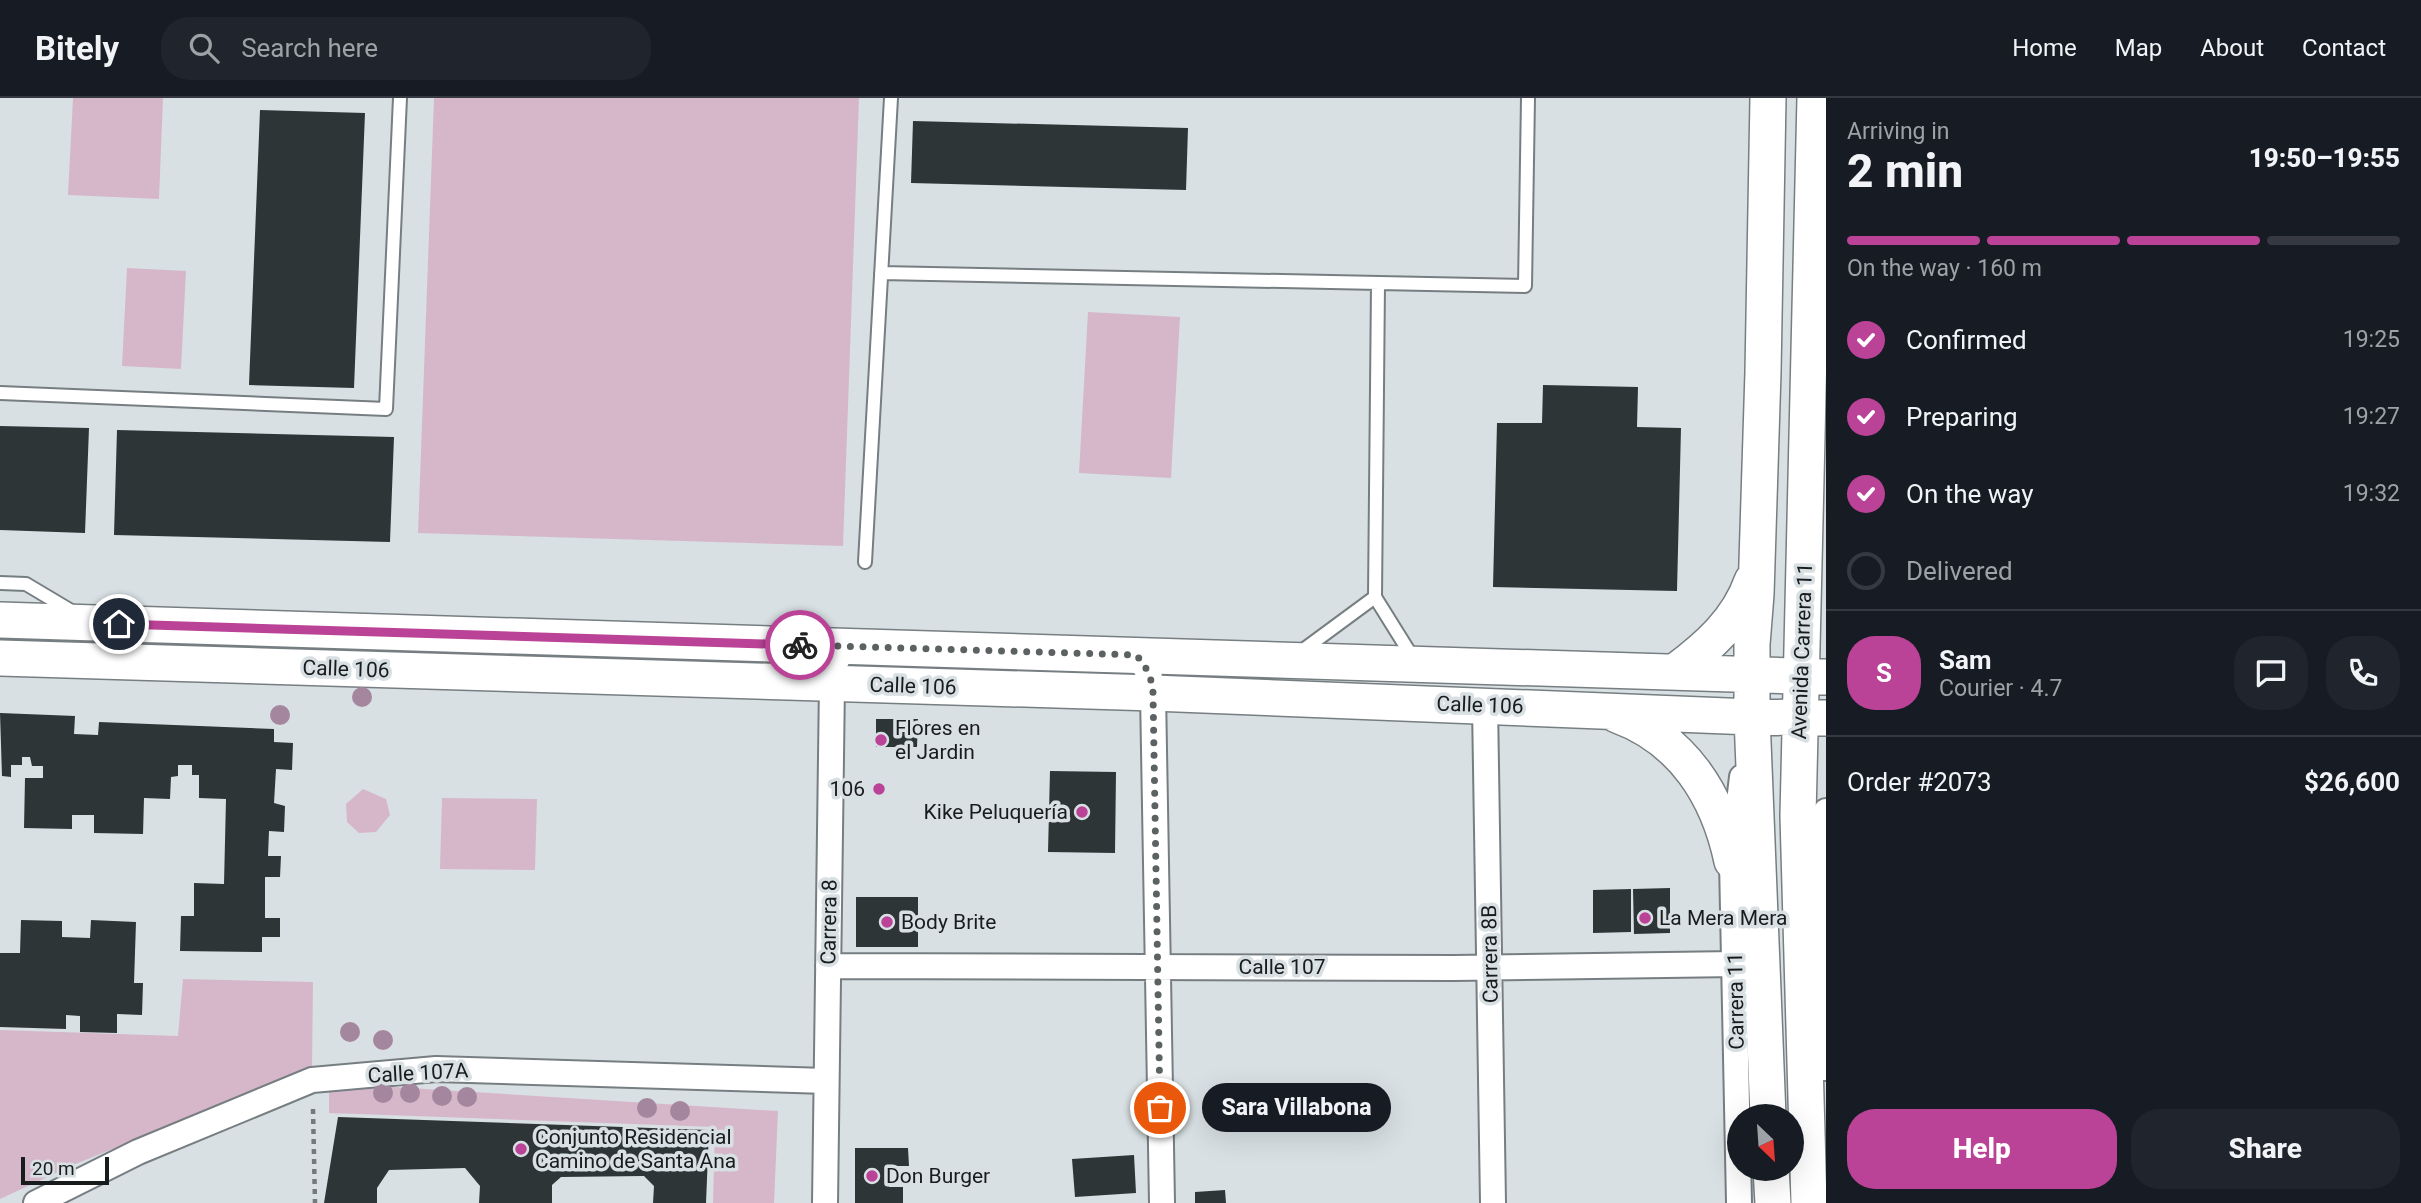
<!DOCTYPE html>
<html lang="en">
<head>
<meta charset="utf-8">
<style>
  body { margin:0; font-family:Roboto,sans-serif; background:#20242c; color:#f1f3f6; height:100vh; display:flex; flex-direction:column; font-size:26px; white-space:nowrap }
  * { box-sizing:border-box; margin:0 }
  p { font-size:23px; color:#9ea1a6 }
  .icon { flex:none; width:38px; height:38px; fill:none; stroke:currentColor; stroke-width:2; stroke-linecap:round; stroke-linejoin:round }
  .map { position:relative; flex:1; overflow:hidden }
  .details { display:flex; flex-direction:column; background:#171b24; width:595px }
  .details>* { flex:none }
  .needle { width:46px; rotate:155deg }
  .controls { position:absolute; left:1727px; top:1006px; display:grid; gap:14px }
  .controls a { display:grid; place-items:center; width:77px; height:77px; border-radius:50%; background:#171b24; box-shadow:0 7px 28px #0002; font-size:35px }
  .scale { position:absolute; left:21px; bottom:18px; width:88px; box-sizing:border-box; padding-left:7px; border:4px solid #191c1d; border-top:0; font-size:19px; line-height:24px; white-space:nowrap; color:#191c1d; -webkit-text-stroke:5px #d8e0e3; paint-order:stroke }
  .pin { position:absolute; display:grid; place-items:center; width:60px; height:60px; color:#fff; margin:-30px; border:4px solid #fff; border-radius:50%; box-shadow:0 2px 7px #0007 }
  .courier { position:absolute; display:grid; place-items:center; width:70px; height:70px; margin:-35px; border:5px solid #bb4397; border-radius:50%; background:#fff; color:#222; box-shadow:0 2px 9px #0007 }
  .bubble { position:absolute; height:49px; border-radius:24px; background:#171b24; box-shadow:0 7px 28px #0002; font-size:23px; font-weight:800; line-height:49px; text-align:center }
  .overview em { font-style:normal; font-weight:800 }
  .overview div { display:flex; flex-direction:column-reverse }
  .overview { display:flex; align-items:center; justify-content:space-between; height:119px; padding:0 21px }
  h1 { font-size:46px; font-weight:800; line-height:52px }
  .bar { display:grid; grid-template-columns:repeat(4,1fr); gap:10px 7px; align-content:center; height:84px; padding:0 21px }
  .bar i { height:9px; border-radius:5px; background:#363941 }
  .bar .on { background:#bb4397 }
  .bar p { grid-column:span 4 }
  .line { display:flex; align-items:center; gap:18px; padding:0 21px; border-top:2px solid #363941 }
  .line div { flex:1 }
  .round { display:grid; place-items:center; flex:none; width:74px; height:74px; border-radius:28px; background:#20242c }
  ol { padding:0 21px; list-style:none }
  li { display:flex; align-items:center; gap:21px; height:77px }
  li p { margin-inline-start:auto }
  li .icon { padding:7px; border-radius:50%; background:#bb4397; color:#fff; stroke-width:4 }
  li:last-child { color:#9ea1a6 }
  li i { width:38px; height:38px; border:4px solid #363941; border-radius:50% }
  .primary-button { display:flex; gap:14px; margin-top:auto; padding:14px 21px }
  .primary-button a { flex:1; height:80px; border-radius:28px; background:#bb4397; color:#fff; font-size:28px; font-weight:800; line-height:80px; text-align:center }
  .primary-button a+a { background:#20242c; color:#f1f3f6 }
  header { display:flex; align-items:center; gap:42px; box-sizing:border-box; height:98px; padding:0 35px; background:#171b24; border-bottom:2px solid #363941 }
  header strong { font-size:33px }
  nav { display:flex; gap:38px; margin-inline-start:auto; font-size:24px }
  .search { width:490px; height:63px; background:#20242c; display:flex; align-items:center; gap:18px; box-sizing:border-box; padding:0 24px; border-radius:28px; color:#9ea1a6; font-size:26px }
  main { display:flex; flex:1; min-height:0 }
  .map>svg:first-child { display:block }
  .green { fill:#d6b7ca }
  .building { fill:#2e3537 }
  .lines { fill:none; stroke-linecap:round; stroke-linejoin:round }
  .service-casing { stroke:#777e81; stroke-width:16 }
  .minor-casing { stroke:#777e81; stroke-width:28 }
  .secondary-casing { stroke:#777e81; stroke-width:38 }
  .path { stroke:#74797b; stroke-width:4.5; stroke-dasharray:5 5; stroke-linecap:butt }
  .service { stroke:#fff; stroke-width:12 }
  .minor { stroke:#fff; stroke-width:24 }
  .secondary { stroke:#fff; stroke-width:35 }
  .tree { fill:#a4879e }
  .done { stroke:#5c6162; stroke-width:7; stroke-dasharray:0 12.6 }
  .route { stroke:#bb4397; stroke-width:9 }
  .poi-dot { fill:#bb4397; stroke:#d8e0e3; stroke-width:2.5 }
  .labels { text-anchor:middle; stroke-width:7; stroke-linejoin:round; paint-order:stroke }
  .street-label { font-size:21px; fill:#191c1d; stroke:#d8e0e3 }
  .poi-label { font-size:21px; fill:#191c1d; stroke:#d8e0e3; text-anchor:start }
</style>
</head>
<body>
<header>
<strong>Bitely</strong>
<div class="search"><svg class="icon" aria-label="search" viewBox="0 0 24 24"><circle cx="10" cy="10" r="6"/><path d="M15 15l6 6"/></svg>Search here</div>
<nav><a>Home</a><a>Map</a><a>About</a><a>Contact</a></nav>
</header>
<main>
<div class="map">
<svg width="1826" height="1105" viewBox="0 0 1826 1105">
  <rect width="100%" height="100%" fill="#d8e0e3"/>
  <path class="green" d="M73,0H163L159,101L68,97Z
    M434,0H859L843,448L418,435Z
    M127,170L186,173L181,271L122,268Z
    M1088,214L1180,219L1171,380L1079,375Z
    M363,691L386,701L390,717L376,734L359,735L347,724L346,706Z
    M442,700L537,701L535,772L440,771Z
    M183,881L313,884L312,970L73,1067L0,1101V932L178,938Z
    M329,985L778,1013L774,1105H713L715,1029L329,1015Z"/>
  <path class="building" d="M260,12L365,15L354,290L249,287Z
    M913,23L1188,30L1186,92L911,85Z
    M1543,287L1638,289L1637,329L1681,330L1677,493L1493,489L1497,325H1542Z
    M0,328L89,330L85,435L0,432Z
    M117,332L394,339L390,444L114,437Z
    M0,615L75,618L74,636L98,637L99,624L274,631V644L293,645L292,672L276,671L274,705L285,708L284,734L269,733L268,758H281L280,779H265V820H280V839H262V854L180,853L181,818H194V785L224,786L226,701L199,700V677H192V667H178V678L171,679L170,701L144,700L143,736L94,735V717H72V731L24,730L25,680H43V668H32L30,659H22V667H11V679L2,678Z
    M876,621H918L917,649H876Z
    M1050,673L1116,674L1115,755L1048,754Z
    M1670,790V835L1634,836L1633,791Z
    M1631,791V834L1593,835V792Z
    M856,799H918V849H856Z
    M21,822L62,823V839L90,840L91,822L136,824L134,885H143L142,917L117,916V935L80,934V918L66,917V931L0,929V855H20Z
    M338,1019L709,1032L706,1105H653L654,1088L644,1078L561,1079L552,1087V1105H479L480,1088L465,1070L389,1072L377,1090V1105H324Z
    M855,1050H908L909,1068H889V1089H903V1105H855Z
    M1134,1057L1136,1095L1075,1099L1072,1061Z
    M1225,1092L1226,1105H1195V1094Z"/>
  <g class="lines">
    <defs>
      <path id="service" d="M881,175L1525,188L1528,0
        M1378,186L1375,499L1413,560
        M0,295L386,311L400,0
        M865,464L891,0
        M0,485L26,486L73,514
        M1299,555L1375,499"/>
      <path id="minor" d="M1136,557L1149,575L1153,595L1162,1105
        M1485,607L1493,1105
        M1826,713L1822,737L1826,970
        M828,868L1454,870L1736,866
        M36,1105L138,1054L312,982L436,971L826,983
        M825,1105L832,585C833,569 836,559 848,548
        M1739,1105L1732,763L1742,679"/>
      <path id="secondary" d="M1768,0L1763,274L1756,496L1752,546V619L1768,1018
        M0,522L1826,579
        M0,560L1153,595L1752,619L1826,620
        M1676,573C1708,549 1738,523 1752,483
        M1617,617C1683,641 1718,697 1732,763
        M1771,1071L1773,1105
        M1809,1105L1798,718L1815,0"/>
    </defs>
    <use href="#service" class="service-casing"/>
    <use href="#minor" class="minor-casing"/>
    <use href="#secondary" class="secondary-casing"/>
    <path class="path" d="M313,1011L315,1105"/>
    <use href="#service" class="service"/>
    <use href="#minor" class="minor"/>
    <use href="#secondary" class="secondary"/>
  </g>
  <g class="tree">
    <circle cx="362" cy="599" r="10"/>
    <circle cx="280" cy="617" r="10"/>
    <circle cx="350" cy="934" r="10"/>
    <circle cx="383" cy="942" r="10"/>
    <circle cx="383" cy="995" r="10"/>
    <circle cx="410" cy="995" r="10"/>
    <circle cx="442" cy="998" r="10"/>
    <circle cx="467" cy="999" r="10"/>
    <circle cx="647" cy="1010" r="10"/>
    <circle cx="680" cy="1013" r="10"/>
  </g>
  <g class="lines">
    <path class="done" d="M800,547L1136,557C1146,568 1152,579 1153,595L1160,1010"/>
    <path class="route" d="M119,526L800,547"/>
  </g>
  <g class="poi-dot">
    <circle cx="881" cy="642" r="7"/>
    <circle cx="879" cy="691" r="7"/>
    <circle cx="1082" cy="714" r="7"/>
    <circle cx="1645" cy="820" r="7"/>
    <circle cx="887" cy="824" r="7"/>
    <circle cx="521" cy="1051" r="7"/>
    <circle cx="872" cy="1078" r="7"/>
  </g>
  <g class="labels">
    <g class="street-label">
      <text transform="translate(1802 553) rotate(-88)" y="7">Avenida Carrera 11</text>
      <text transform="translate(346 571) rotate(2)" y="7">Calle 106</text>
      <text transform="translate(913 588) rotate(2)" y="7">Calle 106</text>
      <text transform="translate(1480 607) rotate(2)" y="7">Calle 106</text>
      <text transform="translate(829 824) rotate(-89)" y="7">Carrera 8</text>
      <text transform="translate(1490 856) rotate(-91)" y="7">Carrera 8B</text>
      <text x="1282" y="876">Calle 107</text>
      <text transform="translate(1736 903) rotate(-91)" y="7">Carrera 11</text>
      <text transform="translate(418 975) rotate(-3)" y="7">Calle 107A</text>
    </g>
    <g class="poi-label">
      <text x="895" y="637">Flores en<tspan x="895" dy="24">el Jardin</tspan></text>
      <text x="865" y="698" text-anchor="end">106</text>
      <text x="1068" y="721" text-anchor="end">Kike Peluquería</text>
      <text x="1659" y="827">La Mera Mera</text>
      <text x="901" y="831">Body Brite</text>
      <text x="535" y="1046">Conjunto Residencial<tspan x="535" dy="24">Camino de Santa Ana</tspan></text>
      <text x="886" y="1085">Don Burger</text>
    </g>
  </g>
</svg>
<div class="controls">
<a><svg class="needle" viewBox="-14 -14 28 28"><path d="M0-13l5 13h-10z" fill="#e53935"/><path d="M0 13l5-13h-10z" fill="#9ea1a6"/></svg></a>
</div>
<div class="scale">20 m</div>
<div class="pin" style="left:1160px;top:1010px;background:#ea580c"><svg class="icon" aria-label="bag" viewBox="0 0 24 24"><path d="M5 8h14l-1 12H6zM9 8a3 3 0 0 1 6 0"/></svg></div>
<div class="pin" style="left:119px;top:526px;background:#1f2937"><svg class="icon" aria-label="home" viewBox="0 0 24 24"><path d="M3 11l9-7 9 7M6 9v11h12V9"/></svg></div>
<div class="courier" style="left:800px;top:547px"><svg class="icon" aria-label="bike" viewBox="0 0 24 24"><circle cx="6" cy="16" r="4"/><circle cx="18" cy="16" r="4"/><path d="M6 16l4-8h5l3 8M10 8l3 8H6M13 5h3"/></svg></div>
<div class="bubble" style="left:1202px;top:985px;width:189px">Sara Villabona</div>
</div>
<section class="details">
<div class="overview"><div><h1>2 min</h1><p>Arriving in</p></div><em>19:50–19:55</em></div>
<div class="bar"><i class="on"></i><i class="on"></i><i class="on"></i><i></i><p>On the way · 160 m</p></div>
<ol>
<li><svg class="icon" aria-label="check" viewBox="0 0 24 24"><path d="M5 12l5 5 9-10"/></svg>Confirmed<p>19:25</p></li>
<li><svg class="icon" aria-label="check" viewBox="0 0 24 24"><path d="M5 12l5 5 9-10"/></svg>Preparing<p>19:27</p></li>
<li><svg class="icon" aria-label="check" viewBox="0 0 24 24"><path d="M5 12l5 5 9-10"/></svg>On the way<p>19:32</p></li>
<li><i></i>Delivered</li>
</ol>
<div class="line" style="height:126px"><b class="round" style="background:#bb4397;color:#fff">S</b><div><b>Sam</b><p>Courier · 4.7</p></div><a class="round"><svg class="icon" aria-label="chat" viewBox="0 0 24 24"><path d="M4 5h16v11H9l-5 4z"/></svg></a><a class="round"><svg class="icon" aria-label="phone" viewBox="0 0 24 24"><path d="M5 4h4l2 5-3 2q2 4 5 5l2-3 5 2v4C11 20 4 13 5 4z"/></svg></a></div>
<div class="line" style="height:91px"><div>Order #2073</div><b>$26,600</b></div>
<div class="primary-button"><a>Help</a><a>Share</a></div>
</section>
</main>
</body>
</html>
